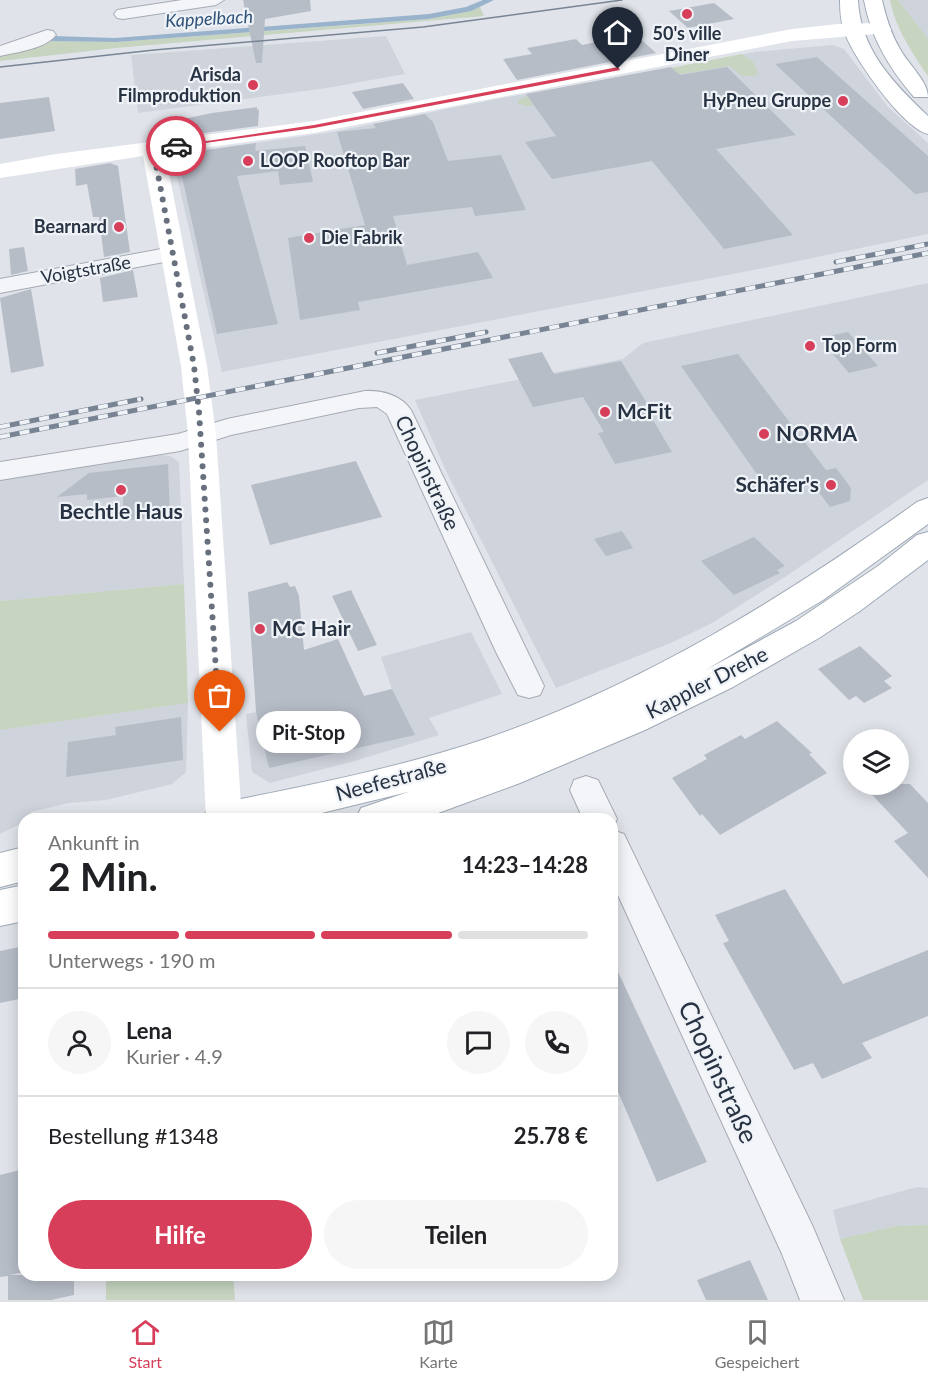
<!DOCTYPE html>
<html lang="de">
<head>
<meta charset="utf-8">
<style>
  body { margin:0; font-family:Lato,sans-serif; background:#f6f6f6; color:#202124; height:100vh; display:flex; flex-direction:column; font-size:22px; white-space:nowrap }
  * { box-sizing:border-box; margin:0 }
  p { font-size:20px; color:#757577 }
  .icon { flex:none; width:33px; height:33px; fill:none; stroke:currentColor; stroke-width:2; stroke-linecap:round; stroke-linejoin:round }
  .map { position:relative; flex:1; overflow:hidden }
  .panel { position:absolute; left:18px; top:813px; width:600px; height:468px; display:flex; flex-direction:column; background:#fff; border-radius:18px; box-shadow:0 3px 15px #0003 }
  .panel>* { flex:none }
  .buttons { position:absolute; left:843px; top:729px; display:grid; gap:12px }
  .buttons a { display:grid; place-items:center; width:66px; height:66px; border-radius:50%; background:#fff; box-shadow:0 3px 15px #0003; font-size:30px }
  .pin { position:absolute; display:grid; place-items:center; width:51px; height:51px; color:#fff; margin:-62px -26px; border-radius:50% 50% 50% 0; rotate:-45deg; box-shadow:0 0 6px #0007 }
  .pin .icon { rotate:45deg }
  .courier { position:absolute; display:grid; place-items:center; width:60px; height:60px; margin:-30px; border:4px solid #d63e5a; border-radius:50%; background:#fff; color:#222; box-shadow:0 2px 8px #0007 }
  .bubble { position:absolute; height:42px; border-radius:21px; background:#fff; box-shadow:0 3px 15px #0003; font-size:20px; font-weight:700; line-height:42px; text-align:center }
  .overview em { font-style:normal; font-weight:700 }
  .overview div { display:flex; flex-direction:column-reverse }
  .overview { display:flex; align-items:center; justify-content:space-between; height:102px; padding:0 30px }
  h1 { font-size:39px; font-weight:700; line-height:45px }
  .bar { display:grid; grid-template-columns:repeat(4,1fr); gap:9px 6px; align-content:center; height:72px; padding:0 30px }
  .bar i { height:8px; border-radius:4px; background:#e0e0e0 }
  .bar .on { background:#d63e5a }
  .bar p { grid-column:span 4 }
  .line { display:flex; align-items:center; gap:15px; padding:0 30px; border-top:2px solid #e0e0e0 }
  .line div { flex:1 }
  .round { display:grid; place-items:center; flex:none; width:63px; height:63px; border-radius:32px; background:#f6f6f6 }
  .button { display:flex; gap:12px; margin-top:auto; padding:12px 30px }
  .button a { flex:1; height:69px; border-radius:36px; background:#d63e5a; color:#fff; font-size:24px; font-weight:700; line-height:69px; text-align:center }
  .button a+a { background:#f6f6f6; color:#202124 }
  .menu { display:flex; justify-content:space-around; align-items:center; height:84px; border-top:2px solid #e0e0e0; background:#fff; font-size:16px; color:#757577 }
  .menu a { display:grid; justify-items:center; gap:3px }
  .menu .on { color:#d63e5a }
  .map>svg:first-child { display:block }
  .built { fill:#ced3dc }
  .green { fill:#c6d4c0 }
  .water { fill:#99b3cc }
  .building { fill:#b7bdc7 }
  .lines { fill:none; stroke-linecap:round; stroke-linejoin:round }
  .street-casing { stroke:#a5abb4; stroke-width:2 }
  .primary-casing { stroke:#9ea9b6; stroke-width:2 }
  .street { fill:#f3f5f8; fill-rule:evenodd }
  .secondary { fill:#fff; fill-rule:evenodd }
  .primary { fill:#fff; fill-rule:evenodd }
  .tram { stroke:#788494; stroke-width:1.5 }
  .rail-casing { stroke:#788494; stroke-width:5 }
  .rail { stroke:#eff3f7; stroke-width:4; stroke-dasharray:10; stroke-linecap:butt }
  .route { fill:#d63e5a }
  .done { stroke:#68707d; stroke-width:6; stroke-dasharray:0 10.8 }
  .poi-dot { fill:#d63e5a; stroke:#eff3f7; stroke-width:2 }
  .labels { text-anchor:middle; stroke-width:4.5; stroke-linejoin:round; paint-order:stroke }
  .far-water-label { font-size:18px; font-style:italic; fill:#2f5278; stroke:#eff3f7 }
  .far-poi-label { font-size:18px; font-weight:bold; fill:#273242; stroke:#eff3f7; text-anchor:end }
  .far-street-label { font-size:18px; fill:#273242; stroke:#eff3f7 }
  .poi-label { font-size:21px; font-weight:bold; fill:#273242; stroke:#eff3f7; text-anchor:start }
  .street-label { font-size:21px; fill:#273242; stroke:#eff3f7 }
  .near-street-label { font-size:26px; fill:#273242; stroke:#eff3f7 }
</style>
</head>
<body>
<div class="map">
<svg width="928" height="1300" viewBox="0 0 928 1300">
  <rect width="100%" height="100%" fill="#e0e4ea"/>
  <path class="built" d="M898,0H928V39L923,33Z
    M386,36L405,74L327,88L138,113L131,55Z
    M833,45L844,49L888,107L928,143V234L764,268L222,372L172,155L332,132L502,98L651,73L754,52Z
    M928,283V480L785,577L712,623L671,643L556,688L446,471L415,400L623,359L643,343Z
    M159,455L170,456L179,462L184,584L0,601V480L22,474Z
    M471,632L502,694L429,718L439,735L358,760L270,783L252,772L246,714L362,691L364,696L392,689L381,657Z
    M188,703L186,772L172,784L106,800L68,803L31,812L24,819V822L0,834V730Z
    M917,1187L928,1188V1225L896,1226L840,1239L833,1210Z"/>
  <path class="green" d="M890,0H898L928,39V76C912,53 895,27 890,0Z
    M480,7L484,16L116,48L0,61V53L42,41L116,42L376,23L428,19Z
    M742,54L753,62L758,73L755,76H742L730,66L530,99L533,106H525L518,103V100L528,96Z
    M184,584L188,703L0,730V601Z
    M928,1225V1300H863L840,1239L896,1226Z
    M106,1275H233L235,1300H106Z"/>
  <path class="water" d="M483,0H494L471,11L428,19L116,42L42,41L53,36L115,38L429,14L466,7Z"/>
  <path class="building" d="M243,0H310L311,11L265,19L262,63H256Z
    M714,3L734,19L688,28L669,11Z
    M635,34L656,53L517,80L503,59L532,54L527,48L576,39L582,45Z
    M817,57L928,156V192L915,194L775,64Z
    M671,67L680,75L727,67L796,135L716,149L793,235L724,249L652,161L552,179L525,142L556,136L526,94Z
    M403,83L414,99L363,109L352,92Z
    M49,97L55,131L0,139V103Z
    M257,107V110L259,109L258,126L173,137L170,122L212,113Z
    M425,114L433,122L448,161L501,155L526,210L475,216L472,207L393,216L407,265L478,252L493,278L358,302L360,310L300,320L288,238L365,225L337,132L376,128L373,124Z
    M256,143L255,151L305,146L313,182L280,185L278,171L237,176L278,324L217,334L177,154Z
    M110,163L118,166L130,252L104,257L99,217H93L87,184L76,186L75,169Z
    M24,247L28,271L11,275L9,249Z
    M133,270L138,297L103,302L100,278Z
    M31,289L44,366L11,373L0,298Z
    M848,332L878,366L849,373L819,338Z
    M542,352L554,374L621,361L648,405H644L672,452L615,464L598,433L604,432L583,397L533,407L508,359Z
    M738,354L826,470L836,468L851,488L850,501L830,507L808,478L766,487L681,366Z
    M356,461L382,517L270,545L251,485Z
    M168,464L170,515L123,521V496L87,500V494L57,497L89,473Z
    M622,531L633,548L606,556L594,539Z
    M754,537L785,566L777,570L780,573L734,595L701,561Z
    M287,582L290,587L295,586L299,596L304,650L338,639L364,696L392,689L415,735L269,768L256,712L248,592Z
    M351,590L377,645L358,651L332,596Z
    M860,646L892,676L884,681L892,688L864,703L856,696L849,700L818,669Z
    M181,717L183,760L66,777L68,742L116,735L115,727Z
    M777,721L812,753L809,754L827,773L720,835L702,814L700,816L672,778L707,759L704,755L741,735L745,739Z
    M862,784H910L928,803V878L894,841L908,833Z
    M785,889L843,984L928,950V1016L862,1043L872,1058L822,1079L813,1063L794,1070L723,943L729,941L715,915Z
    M24,946V998L0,1003V951Z
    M612,959L707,1162L657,1182L612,1078Z
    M24,1169V1272L10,1275H74V1295L51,1300H8V1276L0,1277V1175Z
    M750,1260L768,1300H706L697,1280Z"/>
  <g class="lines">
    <defs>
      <path id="street" d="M182,0H224L216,5L123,19L117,18L114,14L117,10L123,9Z
        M47,30L53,31L56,35C45,49 17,52 0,56V46Z
        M172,247L180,249L183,254L180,259L0,293V279Z
        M365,391C382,390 401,395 411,410L544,686L540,695L529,698L518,695L496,652L387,414L377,407L359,408L231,435L180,451L0,480V462L178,434L227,419Z
        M586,776L598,780L617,819L612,829V819H583L570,790L574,780Z
        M612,830L624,834L813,1227L844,1300H800L782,1254L612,882Z"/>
      <path id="primary" d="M840,0H858C860,49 894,84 928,116V134C903,128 856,61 846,36C841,25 840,13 840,0Z
        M864,0H882C886,17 891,34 900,49C908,64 928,81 928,97H914C889,68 871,38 864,0Z
        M928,498V524L823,600L704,671L796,621L878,566L917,535L928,532V560L860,611L819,638L733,687L645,730L520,783L422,819H356L361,808L408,792L297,819H203L208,808L221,803C310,785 399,768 485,739C642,685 784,598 917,502Z
        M24,847V881L0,887V853Z
        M24,885V921L0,926V890Z"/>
    </defs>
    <use href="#street" class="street-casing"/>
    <use href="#primary" class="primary-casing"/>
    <use href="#street" class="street"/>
    <path class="secondary" d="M881,23L888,25L891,29L888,33L792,41L314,133L165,153L207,366L216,434L242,819H206L188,434L181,366L143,156L0,178V164L56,154L314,121L792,29L838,24Z"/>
    <use href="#primary" class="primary"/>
    <path class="tram" d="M0,67L154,50L423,27L622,0"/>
    <defs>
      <path id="rail" d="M836,262L928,244
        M377,353L486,332
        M0,427L141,399
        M0,437L928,253"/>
    </defs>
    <use href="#rail" class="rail-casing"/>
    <use href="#rail" class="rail"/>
  </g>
  <path class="route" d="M618,67L620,70L314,128L176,147L173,146L314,125Z"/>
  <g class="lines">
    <path class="done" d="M176,146L153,148L194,366L199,412L220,732"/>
  </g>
  <g class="poi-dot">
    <circle cx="687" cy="14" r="6"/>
    <circle cx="253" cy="85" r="6"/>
    <circle cx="843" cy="101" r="6"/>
    <circle cx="248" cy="161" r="6"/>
    <circle cx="119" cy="227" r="6"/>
    <circle cx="309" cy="238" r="6"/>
    <circle cx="810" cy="346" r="6"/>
    <circle cx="605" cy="412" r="6"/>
    <circle cx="764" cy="434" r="6"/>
    <circle cx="831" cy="485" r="6"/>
    <circle cx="121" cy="490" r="6"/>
    <circle cx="260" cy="629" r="6"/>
  </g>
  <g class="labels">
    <g class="far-water-label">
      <text transform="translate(209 19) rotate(-3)" y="6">Kappelbach</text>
    </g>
    <g class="far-poi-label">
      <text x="687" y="40" text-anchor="middle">50's ville<tspan x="687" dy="21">Diner</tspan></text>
      <text x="241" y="81">Arisda<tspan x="241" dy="21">Filmproduktion</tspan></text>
      <text x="831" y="107">HyPneu Gruppe</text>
      <text x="260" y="167" text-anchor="start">LOOP Rooftop Bar</text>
      <text x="107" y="233">Bearnard</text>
      <text x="321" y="244" text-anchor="start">Die Fabrik</text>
      <text x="822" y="352" text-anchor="start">Top Form</text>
    </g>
    <g class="far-street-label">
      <text transform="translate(86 270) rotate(-10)" y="6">Voigtstraße</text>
    </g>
    <g class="poi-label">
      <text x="617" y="419">McFit</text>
      <text x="776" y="441">NORMA</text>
      <text x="819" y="492" text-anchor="end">Schäfer's</text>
      <text x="121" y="519" text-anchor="middle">Bechtle Haus</text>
      <text x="272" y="636">MC Hair</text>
    </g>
    <g class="street-label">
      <text transform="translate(427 473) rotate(65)" y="7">Chopinstraße</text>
      <text transform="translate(707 683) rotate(-27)" y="7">Kappler Drehe</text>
      <text transform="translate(391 780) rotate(-15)" y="7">Neefestraße</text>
    </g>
    <g class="near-street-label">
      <text transform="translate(718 1072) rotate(65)" y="9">Chopinstraße</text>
    </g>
  </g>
</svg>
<div class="buttons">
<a><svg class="icon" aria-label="layers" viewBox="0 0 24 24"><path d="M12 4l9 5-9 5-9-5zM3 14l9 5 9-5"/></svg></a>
</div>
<div class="pin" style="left:220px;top:732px;background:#ea580c"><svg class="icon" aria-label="bag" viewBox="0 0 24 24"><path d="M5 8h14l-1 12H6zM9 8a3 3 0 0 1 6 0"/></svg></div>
<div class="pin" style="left:618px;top:69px;background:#1f2937"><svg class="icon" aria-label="home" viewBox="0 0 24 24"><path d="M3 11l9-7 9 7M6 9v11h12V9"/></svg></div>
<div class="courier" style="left:176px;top:146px"><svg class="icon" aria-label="car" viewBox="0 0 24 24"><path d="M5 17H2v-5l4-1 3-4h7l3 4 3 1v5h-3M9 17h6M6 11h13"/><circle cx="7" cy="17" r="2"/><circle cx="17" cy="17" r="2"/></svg></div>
<div class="bubble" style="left:256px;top:711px;width:105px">Pit-Stop</div>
<section class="panel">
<div class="overview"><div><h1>2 Min.</h1><p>Ankunft in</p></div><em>14:23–14:28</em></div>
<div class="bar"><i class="on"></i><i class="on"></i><i class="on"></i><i></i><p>Unterwegs · 190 m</p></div>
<div class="line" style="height:108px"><a class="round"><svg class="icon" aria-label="person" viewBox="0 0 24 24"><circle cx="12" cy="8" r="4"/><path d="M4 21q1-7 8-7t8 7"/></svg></a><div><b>Lena</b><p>Kurier · 4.9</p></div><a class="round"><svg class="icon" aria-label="chat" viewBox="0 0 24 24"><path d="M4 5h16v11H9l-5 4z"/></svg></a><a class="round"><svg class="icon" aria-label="phone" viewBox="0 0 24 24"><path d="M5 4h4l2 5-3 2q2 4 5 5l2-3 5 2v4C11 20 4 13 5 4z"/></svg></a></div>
<div class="line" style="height:78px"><div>Bestellung #1348</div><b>25.78 €</b></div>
<div class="button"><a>Hilfe</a><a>Teilen</a></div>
</section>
</div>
<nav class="menu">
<a class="on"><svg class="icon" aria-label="home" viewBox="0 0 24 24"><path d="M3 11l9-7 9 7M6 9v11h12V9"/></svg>Start</a>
<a><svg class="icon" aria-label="map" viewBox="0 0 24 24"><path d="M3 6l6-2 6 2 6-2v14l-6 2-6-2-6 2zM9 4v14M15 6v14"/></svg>Karte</a>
<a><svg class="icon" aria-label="saved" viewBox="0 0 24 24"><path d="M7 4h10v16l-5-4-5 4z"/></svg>Gespeichert</a>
</nav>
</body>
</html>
